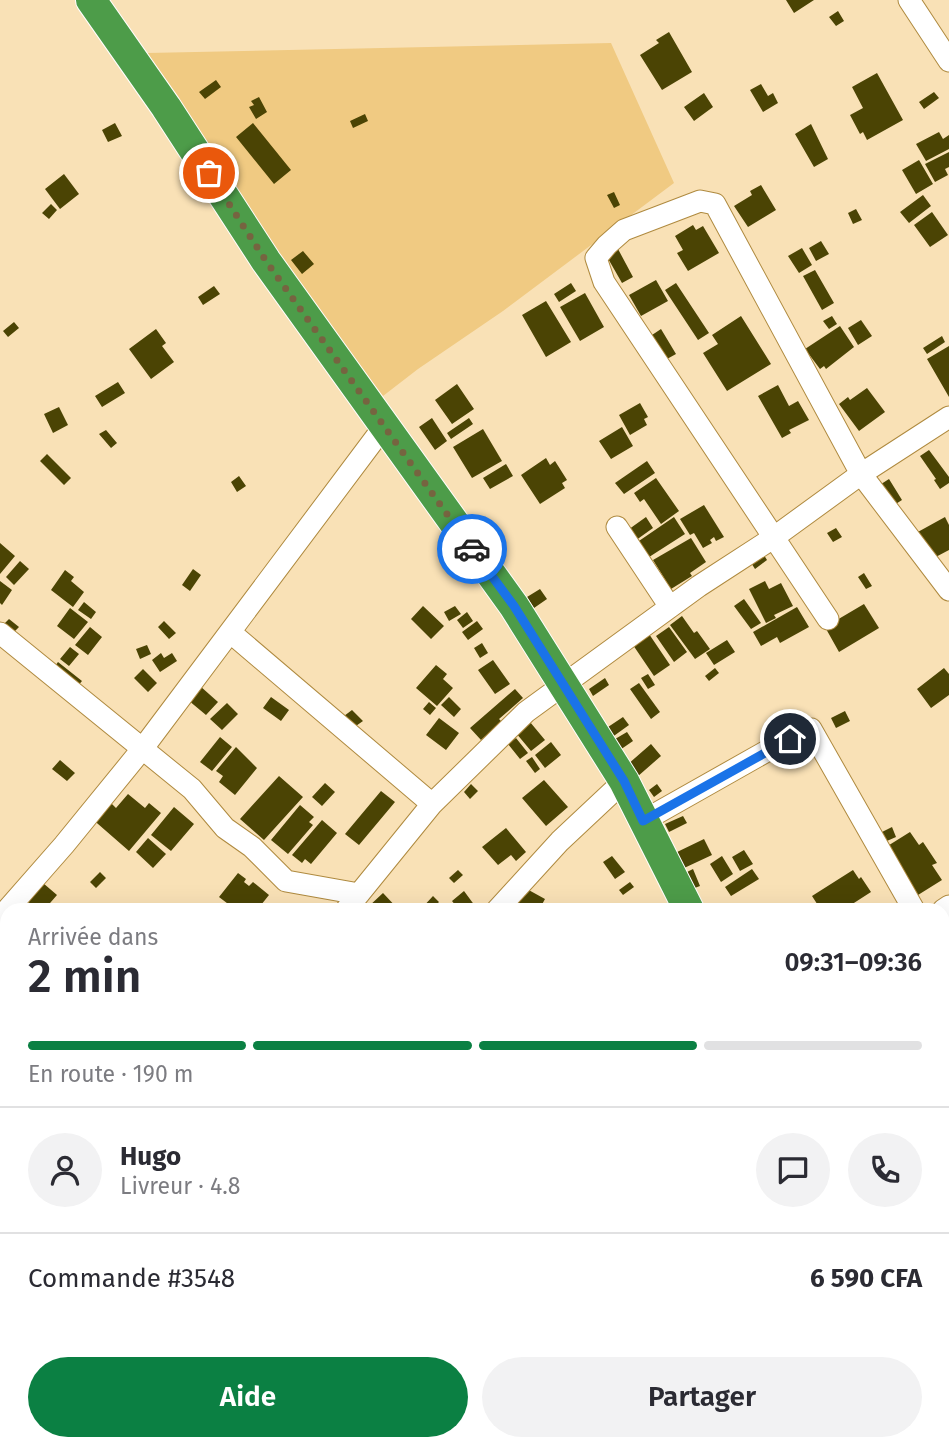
<!DOCTYPE html>
<html lang="fr">
<head>
<meta charset="utf-8">
<style>
  body { margin:0; font-family:"Fira Sans",sans-serif; background:#f2f2f3; color:#2b2b33; height:100vh; display:flex; flex-direction:column; font-size:26px; white-space:nowrap }
  * { box-sizing:border-box; margin:0 }
  p { font-size:23px; color:#7c7c81 }
  .icon { flex:none; width:38px; height:38px; fill:none; stroke:currentColor; stroke-width:2; stroke-linecap:round; stroke-linejoin:round }
  .map { position:relative; flex:1; overflow:hidden }
  .side { position:absolute; left:0px; top:903px; width:950px; height:548px; display:flex; flex-direction:column; background:#fff; border-radius:21px 21px 0 0; box-shadow:0 7px 28px #0002 }
  .side>* { flex:none }
  .pin { position:absolute; display:grid; place-items:center; width:60px; height:60px; color:#fff; margin:-30px; border:4px solid #fff; border-radius:50%; box-shadow:0 2px 7px #0007 }
  .courier { position:absolute; display:grid; place-items:center; width:70px; height:70px; margin:-35px; border:5px solid #1a73e8; border-radius:50%; background:#fff; color:#222; box-shadow:0 2px 9px #0007 }
  .head em { font-style:normal; font-weight:600 }
  .head div { display:flex; flex-direction:column-reverse }
  .head { display:flex; align-items:center; justify-content:space-between; height:119px; padding:0 28px }
  h1 { font-size:46px; font-weight:600; line-height:52px }
  .bar { display:grid; grid-template-columns:repeat(4,1fr); gap:10px 7px; align-content:center; height:84px; padding:0 28px }
  .bar i { height:9px; border-radius:5px; background:#e1e1e2 }
  .bar .current { background:#0b8043 }
  .bar p { grid-column:span 4 }
  .line { display:flex; align-items:center; gap:18px; padding:0 28px; border-top:2px solid #e1e1e2 }
  .line div { flex:1 }
  .round { display:grid; place-items:center; flex:none; width:74px; height:74px; border-radius:37px; background:#f2f2f3 }
  .action { display:flex; gap:14px; margin-top:auto; padding:14px 28px }
  .action a { flex:1; height:80px; border-radius:42px; background:#0b8043; color:#fff; font-size:28px; font-weight:600; line-height:80px; text-align:center }
  .action a+a { background:#f2f2f3; color:#2b2b33 }
  .map>svg:first-child { display:block }
  .green { fill:#f0ca82 }
  .building { fill:#4b4404 }
  .lines { fill:none; stroke-linecap:round; stroke-linejoin:round }
  .minor-casing { stroke:#af8a3f; stroke-width:23 }
  .highway-casing { stroke:#fff; stroke-width:32 }
  .minor { stroke:#fff; stroke-width:21 }
  .highway { stroke:#4d9c49; stroke-width:30 }
  .done { stroke:#766440; stroke-width:7; stroke-dasharray:0 12.6 }
  .route { stroke:#1a73e8; stroke-width:9 }
</style>
</head>
<body>
<div class="map">
<svg width="949" height="1450" viewBox="0 0 949 1450">
  <rect width="100%" height="100%" fill="#f9e1b6"/>
  <path class="green" d="M611,43L674,183L503,311L418,369L383,396L293,277L147,53Z"/>
  <path class="building" d="M786,0H814L794,13Z
    M838,11L844,21L836,26L829,17Z
    M669,32L692,72L662,90L640,55L659,43L656,40Z
    M877,73L903,120L867,140L863,132L860,134L850,115L863,108L852,87Z
    M216,80L221,87L205,99L199,92Z
    M761,84L768,96L773,93L778,103L763,112L750,90Z
    M934,92L939,98L924,109L919,102Z
    M704,93L713,107L694,121L684,107Z
    M259,97L267,112L256,119L249,107L254,105L251,101Z
    M365,114L368,121L353,128L350,121Z
    M115,123L122,136L108,142L102,130Z
    M253,123L291,170L274,184L236,137Z
    M811,124L828,159L814,167L795,134Z
    M939,132L943,139L949,135V149L926,161L916,144Z
    M949,152V167L945,169L948,175L935,182L925,164Z
    M919,160L933,184L916,194L902,170Z
    M64,174L79,194L60,209L45,189Z
    M761,185L776,210L748,227L734,206L752,195L750,191Z
    M614,192L620,205L614,208L607,195Z
    M923,195L931,206L909,223L900,212Z
    M51,204L57,210L49,219L42,213Z
    M856,209L862,220L853,224L848,213Z
    M932,212L948,235L930,247L914,225Z
    M693,225L696,230L703,226L719,253L688,271L677,253L683,250L675,236Z
    M821,241L829,254L816,261L809,248Z
    M802,248L812,265L799,273L788,256Z
    M618,249L633,277L622,283L606,255Z
    M303,251L314,264L302,274L291,260Z
    M815,270L834,303L822,310L803,276Z
    M656,280L668,301L641,316L629,295Z
    M571,283L576,291L559,302L554,294Z
    M676,283L709,333L698,340L665,290Z
    M214,286L220,294L203,305L198,297Z
    M585,293L604,327L580,341L560,307Z
    M546,301L571,342L546,357L522,315Z
    M741,316L771,364L727,391L703,353L718,344L712,335Z
    M832,316L837,324L829,329L823,321Z
    M861,320L872,336L858,345L848,328Z
    M14,322L19,328L8,337L3,331Z
    M840,326L854,347L826,369L824,366L820,369L805,349Z
    M156,329L166,343L162,346L174,362L151,379L129,349Z
    M661,329L676,354L667,359L652,335Z
    M942,336L945,342L927,354L923,348Z
    M949,346V397L927,359Z
    M118,382L125,393L102,407L95,396Z
    M457,384L474,409L452,424L435,400Z
    M778,385L789,406L798,401L809,420L789,430L791,433L782,438L758,396Z
    M867,388L885,412L859,431L839,404L848,397L850,400Z
    M640,403L648,417L644,419L647,425L630,435L619,415Z
    M59,407L68,425L53,433L44,414Z
    M432,418L447,441L435,450L419,427Z
    M469,418L473,424L451,439L447,433Z
    M622,427L633,446L611,459L599,441Z
    M483,429L502,461L472,478L453,447Z
    M106,430L117,443L111,448L99,434Z
    M929,450L949,477V483L940,489L934,480L936,479L920,456Z
    M47,454L71,478L64,485L40,461Z
    M546,458L550,465L555,461L567,480L562,483L565,488L540,504L521,475Z
    M647,461L655,473L624,494L615,483Z
    M506,464L513,476L490,489L483,478Z
    M239,476L246,486L237,492L231,482Z
    M656,478L679,511L661,524L644,499L640,502L634,493Z
    M889,479L902,500L891,507L878,486Z
    M704,505L724,537L716,541L714,537L710,540L712,543L703,548L694,533L690,535L680,519Z
    M646,517L653,528L632,543L625,532Z
    M674,517L685,534L646,559L636,543Z
    M945,517L949,525V550L930,560L916,533Z
    M836,528L842,537L833,542L827,533Z
    M691,538L706,562L690,573L692,576L671,589L653,560Z
    M0,543L15,556L0,574Z
    M762,552L767,560L755,569L750,561Z
    M20,561L29,569L14,585L6,577Z
    M193,569L201,575L190,591L182,585Z
    M65,570L74,577L71,581L84,592L73,607L51,590Z
    M864,573L872,586L866,589L858,577Z
    M0,581L12,590L2,605L0,603Z
    M765,581L769,589L781,583L793,606L774,615L776,618L766,623L749,589Z
    M540,589L547,599L534,608L527,597Z
    M744,599L761,623L751,629L734,606Z
    M84,602L96,612L91,619L78,610Z
    M864,604L879,628L839,652L825,627Z
    M423,606L444,626L431,639L411,619Z
    M455,606L461,614L449,621L444,612Z
    M797,607L809,627L780,643L777,637L761,646L753,632Z
    M70,608L88,622L74,639L57,626Z
    M467,612L473,621L463,628L457,620Z
    M682,616L694,633L697,631L710,649L695,659L670,625Z
    M9,619L19,627L10,636L1,627Z
    M164,621L176,633L169,639L158,627Z
    M477,621L483,629L468,640L462,632Z
    M90,627L102,637L88,655L75,645Z
    M669,627L687,652L674,662L656,636Z
    M649,634L670,665L654,676L633,645Z
    M727,640L735,652L714,665L706,653Z
    M482,643L488,653L480,658L474,648Z
    M147,645L151,654L140,659L136,649Z
    M70,647L79,654L69,666L60,659Z
    M161,653L164,658L172,653L177,661L160,672L152,660Z
    M493,660L510,684L495,694L478,670Z
    M58,662L82,681L77,687L53,669Z
    M436,665L447,674L443,679L453,688L437,706L416,688Z
    M715,668L719,673L709,681L705,676Z
    M944,668L949,674V695L931,708L917,689Z
    M143,669L157,683L148,692L134,678Z
    M648,674L655,685L648,689L641,678Z
    M605,678L609,685L593,696L589,689Z
    M639,683L660,712L651,719L630,689Z
    M200,686L218,702L206,715L188,700Z
    M515,689L523,698L499,719L502,722L481,740L470,728Z
    M271,697L289,710L281,721L263,708Z
    M449,697L461,709L454,717L441,705Z
    M429,702L436,708L430,715L423,709Z
    M227,703L238,714L222,730L210,719Z
    M352,710L363,721L353,728L344,716Z
    M845,711L850,721L836,728L831,718Z
    M623,717L629,725L611,738L605,729Z
    M439,718L459,733L446,750L426,735Z
    M530,722L545,740L531,751L516,733Z
    M627,732L633,741L617,752L610,742Z
    M220,737L232,747L212,771L200,762Z
    M516,738L528,753L520,759L508,744Z
    M551,742L561,755L545,768L535,755Z
    M651,744L661,756L637,777L627,765Z
    M236,747L257,768L235,795L219,782L223,776L216,771Z
    M532,757L540,769L535,773L526,761Z
    M60,760L75,773L67,781L52,769Z
    M279,776L303,797L264,840L240,819Z
    M544,780L568,807L546,826L522,798Z
    M325,783L335,792L322,806L312,797Z
    M471,784L478,791L470,799L464,792Z
    M657,784L662,791L654,797L649,790Z
    M381,791L395,802L359,845L345,834Z
    M128,794L145,808L149,803L161,813L129,851L90,817L109,801L116,808Z
    M300,805L314,817L309,822L313,825L288,854L271,840Z
    M174,807L194,824L171,851L151,835Z
    M683,816L687,823L669,832L665,824Z
    M322,820L337,833L311,864L305,859L302,863L292,855Z
    M892,827L896,837L880,844L876,835Z
    M506,828L526,852L516,861L511,855L498,865L482,847Z
    M910,832L919,845L923,842L937,863L932,865L942,880L918,895L886,847Z
    M148,838L166,854L153,868L136,852Z
    M704,839L712,855L682,869L675,853Z
    M744,850L753,864L740,871L732,857Z
    M612,856L625,872L615,879L603,862Z
    M722,856L733,874L721,882L710,864Z
    M693,869L700,886L692,889L685,873Z
    M752,869L759,879L731,896L725,887Z
    M458,870L463,875L454,883L449,878Z
    M853,870L859,879L861,877L871,892L843,910H821L812,896Z
    M100,872L106,878L96,888L90,882Z
    M238,873L246,879L244,882L249,886L253,882L269,895L257,910H236L219,897Z
    M630,882L634,887L623,895L619,890Z
    M43,883L57,895L44,910H38L27,901Z
    M525,888L545,899L539,910H513Z
    M464,891L478,910H459L452,901Z
    M383,893L399,910H371L368,907Z
    M433,896L439,902L431,910H422L421,909Z
    M7,952V996L0,1003V959Z
    M949,1204V1220L943,1223V1214L945,1212L943,1207Z
    M949,1425V1440L943,1443V1427Z
    M949,1442V1450H936L935,1447Z
    M444,1444H469L456,1450H447Z
    M641,1444H676L677,1447L669,1450H643Z"/>
  <g class="lines">
    <defs>
      <path id="minor" d="M909,0L949,61
        M617,527L670,607
        M828,619L604,282L596,258L607,245L624,230L700,201L715,204L861,474L949,590
        M230,632L432,804
        M0,633L192,789L225,828L252,847L286,881L359,894
        M643,821L804,730L811,729L914,910
        M346,910L432,804L526,712L699,586L773,538L861,474L949,417
        M497,910L560,841L624,781
        M943,910L949,906
        M0,918L64,845L143,748L385,425
        M943,1015L949,1027
        M943,1307L949,1304
        M0,1364L7,1357
        M571,1444L574,1450
        M757,1444L760,1450
        M260,1450L265,1444"/>
      <path id="highway" d="M91,0L166,107L266,261L514,606L624,781L689,910
        M917,1444L920,1450"/>
    </defs>
    <use href="#minor" class="minor-casing"/>
    <use href="#highway" class="highway-casing"/>
    <use href="#minor" class="minor"/>
    <use href="#highway" class="highway"/>
  </g>
  <g class="lines">
    <path class="done" d="M209,173L266,261L472,549"/>
    <path class="route" d="M472,549L514,606L624,781L643,821L790,739"/>
  </g>
</svg>
<div class="pin" style="left:209px;top:173px;background:#ea580c"><svg class="icon" aria-label="bag" viewBox="0 0 24 24"><path d="M5 8h14l-1 12H6zM9 8a3 3 0 0 1 6 0"/></svg></div>
<div class="pin" style="left:790px;top:739px;background:#1f2937"><svg class="icon" aria-label="home" viewBox="0 0 24 24"><path d="M3 11l9-7 9 7M6 9v11h12V9"/></svg></div>
<div class="courier" style="left:472px;top:549px"><svg class="icon" aria-label="car" viewBox="0 0 24 24"><path d="M5 17H2v-5l4-1 3-4h7l3 4 3 1v5h-3M9 17h6M6 11h13"/><circle cx="7" cy="17" r="2"/><circle cx="17" cy="17" r="2"/></svg></div>
<section class="side">
<div class="head"><div><h1>2 min</h1><p>Arrivée dans</p></div><em>09:31–09:36</em></div>
<div class="bar"><i class="current"></i><i class="current"></i><i class="current"></i><i></i><p>En route · 190 m</p></div>
<div class="line" style="height:126px"><a class="round"><svg class="icon" aria-label="person" viewBox="0 0 24 24"><circle cx="12" cy="8" r="4"/><path d="M4 21q1-7 8-7t8 7"/></svg></a><div><b>Hugo</b><p>Livreur · 4.8</p></div><a class="round"><svg class="icon" aria-label="chat" viewBox="0 0 24 24"><path d="M4 5h16v11H9l-5 4z"/></svg></a><a class="round"><svg class="icon" aria-label="phone" viewBox="0 0 24 24"><path d="M5 4h4l2 5-3 2q2 4 5 5l2-3 5 2v4C11 20 4 13 5 4z"/></svg></a></div>
<div class="line" style="height:91px"><div>Commande #3548</div><b>6 590 CFA</b></div>
<div class="action"><a>Aide</a><a>Partager</a></div>
</section>
</div>
</body>
</html>
